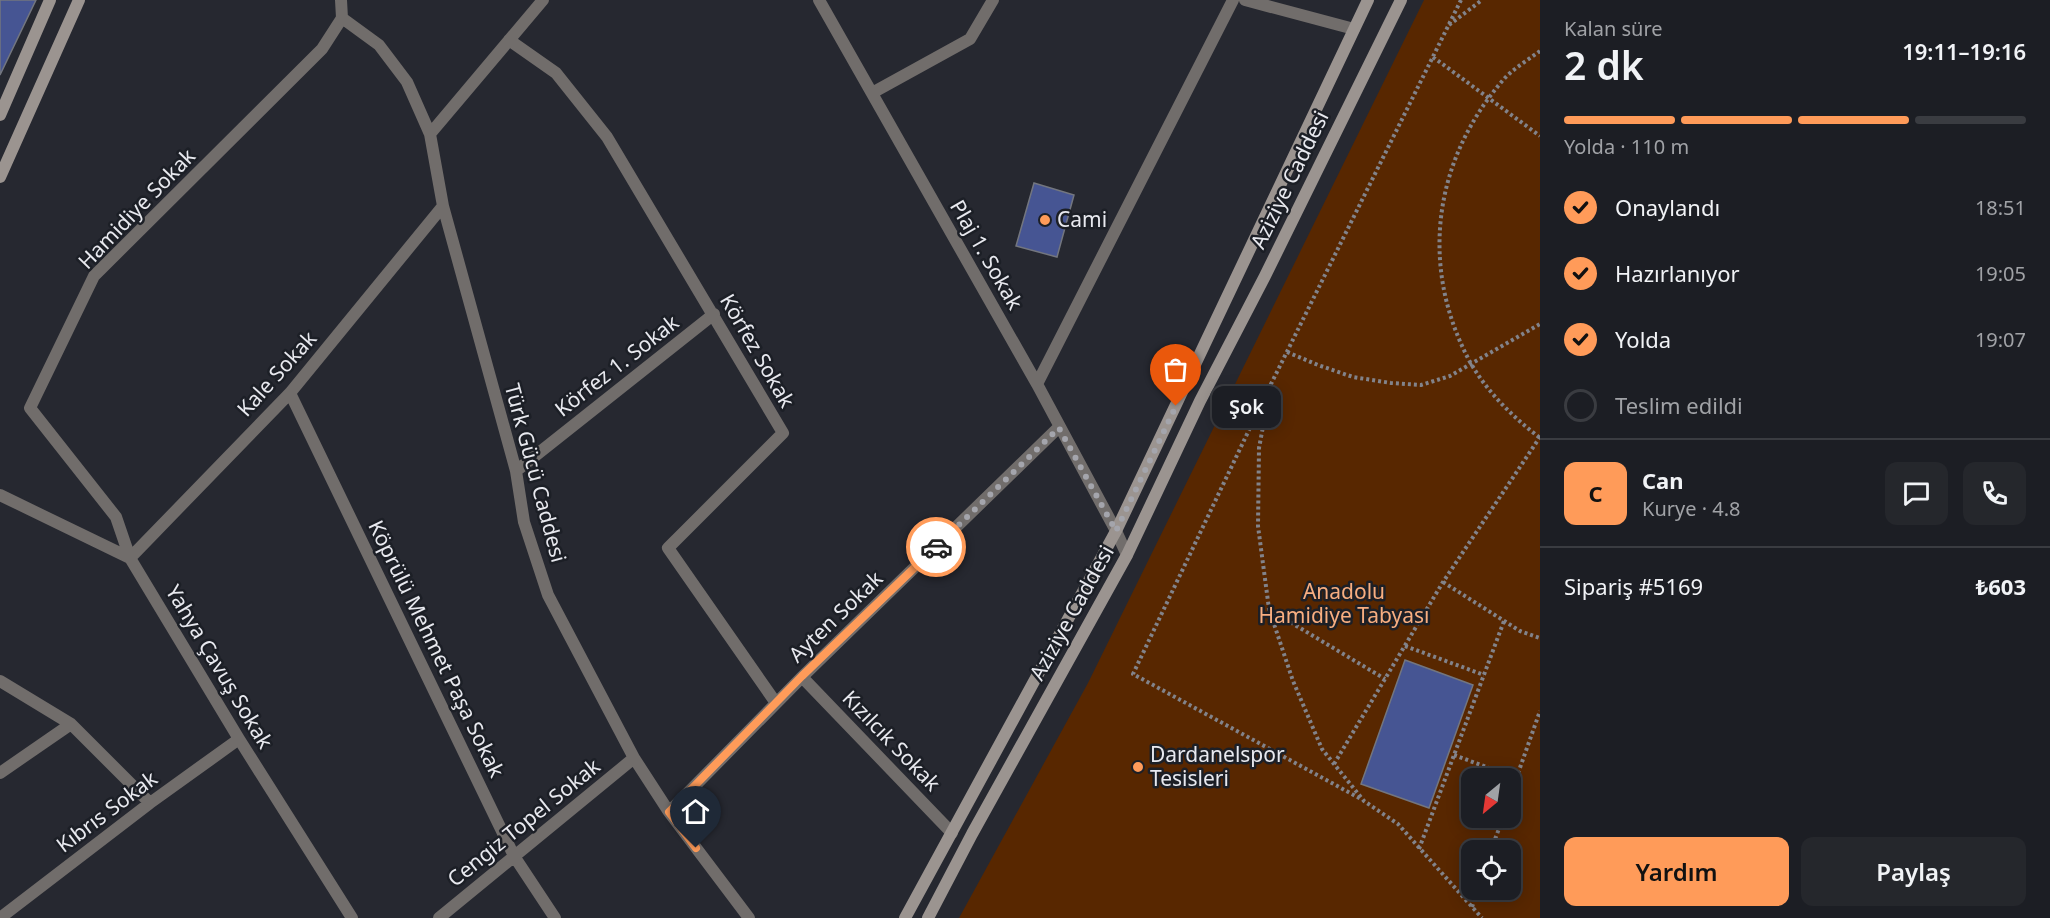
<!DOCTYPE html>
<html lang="tr">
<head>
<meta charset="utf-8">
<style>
  body { margin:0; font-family:"Noto Sans",sans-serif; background:#25272c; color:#f1f3f6; height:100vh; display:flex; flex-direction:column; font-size:22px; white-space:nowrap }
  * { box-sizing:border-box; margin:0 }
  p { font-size:20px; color:#a0a2a6 }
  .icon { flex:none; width:33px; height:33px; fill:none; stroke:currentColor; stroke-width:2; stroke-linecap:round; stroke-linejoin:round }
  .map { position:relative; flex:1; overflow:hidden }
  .drawer { display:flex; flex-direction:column; background:#1c1e24; width:510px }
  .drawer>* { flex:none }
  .needle { width:39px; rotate:209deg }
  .controls { position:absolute; left:1461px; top:768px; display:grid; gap:12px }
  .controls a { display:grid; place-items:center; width:60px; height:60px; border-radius:12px; background:#1c1e24; box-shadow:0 3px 15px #0003,0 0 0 2px #3a3c41; font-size:30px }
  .pin { position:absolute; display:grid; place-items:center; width:51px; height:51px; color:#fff; margin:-62px -26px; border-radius:50% 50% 50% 0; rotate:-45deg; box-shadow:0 0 6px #0007 }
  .pin .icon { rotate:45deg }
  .courier { position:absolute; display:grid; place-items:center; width:60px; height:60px; margin:-30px; border:4px solid #ff9b59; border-radius:50%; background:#fff; color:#222; box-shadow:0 2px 8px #0007 }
  .bubble { position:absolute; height:42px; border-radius:12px; background:#1c1e24; box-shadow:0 3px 15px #0003,0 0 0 2px #3a3c41; font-size:20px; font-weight:600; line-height:42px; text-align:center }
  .summary em { font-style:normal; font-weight:600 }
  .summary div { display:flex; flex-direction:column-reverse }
  .summary { display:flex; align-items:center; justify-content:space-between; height:102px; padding:0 24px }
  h1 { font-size:39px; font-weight:600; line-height:45px }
  .bar { display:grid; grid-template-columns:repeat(4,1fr); gap:9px 6px; align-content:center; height:72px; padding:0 24px }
  .bar i { height:8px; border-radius:4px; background:#3a3c41 }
  .bar .on { background:#ff9b59 }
  .bar p { grid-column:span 4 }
  .line { display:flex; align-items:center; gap:15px; padding:0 24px; border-top:2px solid #3a3c41 }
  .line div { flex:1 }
  .round { display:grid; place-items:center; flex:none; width:63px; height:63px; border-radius:12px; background:#25272c }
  ol { padding:0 24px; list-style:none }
  li { display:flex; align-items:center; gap:18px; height:66px }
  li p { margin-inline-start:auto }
  li .icon { padding:6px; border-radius:50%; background:#ff9b59; color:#111; stroke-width:4 }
  li:last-child { color:#a0a2a6 }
  li i { width:33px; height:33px; border:3px solid #3a3c41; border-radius:50% }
  .button { display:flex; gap:12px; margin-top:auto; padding:12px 24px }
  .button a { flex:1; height:69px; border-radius:12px; background:#ff9b59; color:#111; font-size:24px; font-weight:600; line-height:69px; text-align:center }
  .button a+a { background:#25272c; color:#f1f3f6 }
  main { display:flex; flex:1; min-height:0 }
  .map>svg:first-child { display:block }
  .green { fill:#582700; fill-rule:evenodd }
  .building { fill:#465593; stroke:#73767f; stroke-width:1.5 }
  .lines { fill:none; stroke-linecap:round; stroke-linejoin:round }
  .path { stroke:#82838a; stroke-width:4; stroke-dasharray:3 3; stroke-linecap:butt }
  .street { stroke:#716d6b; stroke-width:12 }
  .secondary { stroke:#9b9490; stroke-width:12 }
  .done { stroke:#a4a5ac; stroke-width:6; stroke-dasharray:0 10.8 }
  .route { stroke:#ff9b59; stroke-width:8 }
  .poi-dot { fill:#ff9b59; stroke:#1c1f26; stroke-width:2 }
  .labels { text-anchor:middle; stroke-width:5; stroke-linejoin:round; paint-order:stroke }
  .street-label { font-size:21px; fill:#e8e9ef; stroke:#1c1f26 }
  .poi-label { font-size:21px; fill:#e8e9ef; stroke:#1c1f26; text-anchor:start }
  .park-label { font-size:21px; fill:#f8ae80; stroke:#1c1f26 }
</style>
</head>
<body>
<main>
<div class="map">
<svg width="1540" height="918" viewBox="0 0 1540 918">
  <rect width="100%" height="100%" fill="#262830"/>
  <path class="green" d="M1424,0H1540V918H959L1088,683ZM1472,778H1510V818H1472ZM1472,850H1510V890H1472Z"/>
  <path class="building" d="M0,0H36L0,75Z
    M1034,183L1074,195L1057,257L1016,246Z
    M1405,660L1473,685L1429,808L1361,784Z"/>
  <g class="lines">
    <path class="path" d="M1461,0L1271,384L1259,448L1258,526L1269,609L1293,681L1322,749L1334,764L1364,801L1398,824L1482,918
      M1449,25L1482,0
      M1540,51C1528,60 1514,68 1504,79C1433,160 1419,267 1470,362C1487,392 1513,417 1540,438
      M1433,57L1540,136
      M1287,352L1318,365L1353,377L1391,383L1421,385L1450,376L1540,324
      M1268,390L1133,674L1361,799
      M1443,582L1520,631L1540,638
      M1270,610L1385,679
      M1405,646L1484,675
      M1454,755L1516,778
      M1334,764L1443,582L1540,437
      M1510,796L1540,711
      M1419,849L1504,621
      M1491,850L1503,818
      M1472,907L1478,890"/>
    <path class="street" d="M341,0L342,18L322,49L94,276L30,408L116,517L130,558L239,739L352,918
      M819,0L1037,384L1116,531L1127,555
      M1245,0L1354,29
      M342,18L379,45L407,82L430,134L443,206L516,471L524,522L548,595L634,758L669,812L749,918
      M509,40L556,73L607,137L783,433L668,548L776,703
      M872,93L970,39L993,0
      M430,134L543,0
      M1037,384L1233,0
      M290,393L514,856L555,918
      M516,471L714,314
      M0,495L130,558
      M130,558L290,393L443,206
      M802,677L952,833
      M0,681L71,724L150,803
      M0,773L71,724
      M669,812L802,677L1059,427
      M0,918L150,803L239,739
      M439,918L634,758"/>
    <path class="secondary" d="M0,115L50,0
      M0,177L79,0
      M905,918L1116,531L1368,0
      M928,918L972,834L1127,555L1200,401L1265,276L1401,0"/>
  </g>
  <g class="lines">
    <path class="done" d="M936,547L1059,428L1116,531L1176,406"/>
    <path class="route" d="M696,848L669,812L802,676L936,547"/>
  </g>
  <g class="poi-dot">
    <circle cx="1045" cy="220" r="6"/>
    <circle cx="1138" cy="767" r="6"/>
  </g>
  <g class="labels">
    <g class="street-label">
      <text transform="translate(1290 180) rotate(-64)" y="7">Aziziye Caddesi</text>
      <text transform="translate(137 209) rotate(-46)" y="7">Hamidiye Sokak</text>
      <text transform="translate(986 255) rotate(60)" y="7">Plaj 1. Sokak</text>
      <text transform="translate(757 351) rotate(60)" y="7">Körfez Sokak</text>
      <text transform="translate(617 366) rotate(-38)" y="7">Körfez 1. Sokak</text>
      <text transform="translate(277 374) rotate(-48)" y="7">Kale Sokak</text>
      <text transform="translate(535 473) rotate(75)" y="7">Türk Gücü Caddesi</text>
      <text transform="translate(1072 613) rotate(-61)" y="7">Aziziye Caddesi</text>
      <text transform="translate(836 617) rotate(-44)" y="7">Ayten Sokak</text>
      <text transform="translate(436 649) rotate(64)" y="7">Köprülü Mehmet Paşa Sokak</text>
      <text transform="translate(219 667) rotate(59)" y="7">Yahya Çavuş Sokak</text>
      <text transform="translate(891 741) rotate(46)" y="7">Kızılcık Sokak</text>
      <text transform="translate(107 812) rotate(-37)" y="7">Kıbrıs Sokak</text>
      <text transform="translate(524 823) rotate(-39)" y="7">Cengiz Topel Sokak</text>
    </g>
    <g class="poi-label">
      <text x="1057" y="227">Cami</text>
      <text x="1150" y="762">Dardanelspor<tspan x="1150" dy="24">Tesisleri</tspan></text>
    </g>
    <g class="park-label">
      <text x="1344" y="599">Anadolu<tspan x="1344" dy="24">Hamidiye Tabyası</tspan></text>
    </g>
  </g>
</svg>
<div class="controls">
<a><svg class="needle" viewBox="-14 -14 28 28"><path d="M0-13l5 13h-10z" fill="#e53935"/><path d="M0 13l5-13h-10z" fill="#a0a2a6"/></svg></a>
<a><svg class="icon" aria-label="locate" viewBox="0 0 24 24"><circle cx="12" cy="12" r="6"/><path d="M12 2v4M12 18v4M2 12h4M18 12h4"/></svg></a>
</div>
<div class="pin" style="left:1176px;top:406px;background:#ea580c"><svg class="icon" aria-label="bag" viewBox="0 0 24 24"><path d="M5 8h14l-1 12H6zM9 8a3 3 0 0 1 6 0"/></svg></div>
<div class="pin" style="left:696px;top:848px;background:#1f2937"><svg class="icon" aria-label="home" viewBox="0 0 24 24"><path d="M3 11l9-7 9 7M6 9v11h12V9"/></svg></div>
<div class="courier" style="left:936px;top:547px"><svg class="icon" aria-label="car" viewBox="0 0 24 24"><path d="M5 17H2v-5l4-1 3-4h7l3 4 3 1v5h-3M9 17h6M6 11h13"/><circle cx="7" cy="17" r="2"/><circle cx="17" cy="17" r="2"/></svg></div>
<div class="bubble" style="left:1212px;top:386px;width:69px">Şok</div>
</div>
<section class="drawer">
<div class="summary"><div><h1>2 dk</h1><p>Kalan süre</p></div><em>19:11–19:16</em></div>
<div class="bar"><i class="on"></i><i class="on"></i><i class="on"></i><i></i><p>Yolda · 110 m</p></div>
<ol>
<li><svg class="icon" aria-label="check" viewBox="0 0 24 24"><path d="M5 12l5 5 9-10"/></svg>Onaylandı<p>18:51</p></li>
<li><svg class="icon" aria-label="check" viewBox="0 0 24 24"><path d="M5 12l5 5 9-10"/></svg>Hazırlanıyor<p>19:05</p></li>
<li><svg class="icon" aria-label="check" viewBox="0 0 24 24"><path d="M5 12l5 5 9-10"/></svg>Yolda<p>19:07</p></li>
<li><i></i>Teslim edildi</li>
</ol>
<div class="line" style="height:108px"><b class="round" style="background:#ff9b59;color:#111">C</b><div><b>Can</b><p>Kurye · 4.8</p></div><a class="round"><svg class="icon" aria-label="chat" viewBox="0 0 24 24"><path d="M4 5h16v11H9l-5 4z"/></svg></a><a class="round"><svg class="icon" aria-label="phone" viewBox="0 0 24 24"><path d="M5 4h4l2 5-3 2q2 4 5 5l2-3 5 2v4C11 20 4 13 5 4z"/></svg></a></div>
<div class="line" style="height:78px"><div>Sipariş #5169</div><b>₺603</b></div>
<div class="button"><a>Yardım</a><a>Paylaş</a></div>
</section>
</main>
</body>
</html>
